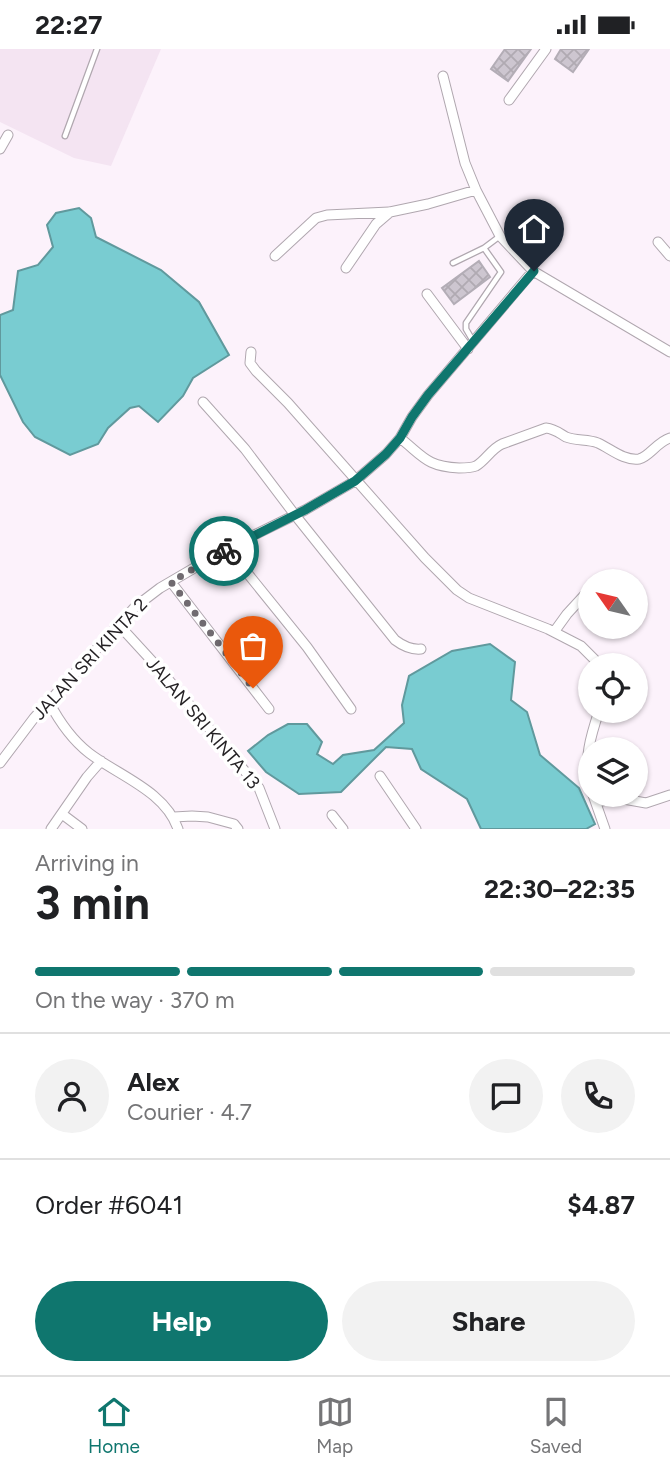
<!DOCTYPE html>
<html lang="en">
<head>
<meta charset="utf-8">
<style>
  body { margin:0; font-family:Figtree,sans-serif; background:#f2f2f2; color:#202124; height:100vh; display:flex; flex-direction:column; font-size:26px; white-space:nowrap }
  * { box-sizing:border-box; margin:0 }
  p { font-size:23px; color:#757577 }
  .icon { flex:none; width:38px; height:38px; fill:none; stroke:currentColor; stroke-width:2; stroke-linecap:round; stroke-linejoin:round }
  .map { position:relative; height:780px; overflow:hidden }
  .panel { display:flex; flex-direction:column; background:#fff; flex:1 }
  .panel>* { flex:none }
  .needle { width:46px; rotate:304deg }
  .buttons { position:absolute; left:578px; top:520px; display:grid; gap:14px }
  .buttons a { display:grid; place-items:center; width:70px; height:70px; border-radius:50%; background:#fff; box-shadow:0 2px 5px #0004; font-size:35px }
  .pin { position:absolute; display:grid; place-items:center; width:60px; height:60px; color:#fff; margin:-72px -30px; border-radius:50% 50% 50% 0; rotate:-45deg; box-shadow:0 0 7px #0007 }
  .pin .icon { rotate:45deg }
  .courier { position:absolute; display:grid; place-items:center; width:70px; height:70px; margin:-35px; border:5px solid #0f766e; border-radius:50%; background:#fff; color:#222; box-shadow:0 2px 9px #0007 }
  .overview em { font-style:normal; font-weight:700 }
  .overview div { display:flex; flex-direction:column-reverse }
  .overview { display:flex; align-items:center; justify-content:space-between; height:119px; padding:0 35px }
  h1 { font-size:46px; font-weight:700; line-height:52px }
  .bar { display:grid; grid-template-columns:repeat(4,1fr); gap:10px 7px; align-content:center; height:84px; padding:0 35px }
  .bar i { height:9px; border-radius:5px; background:#e0e0e0 }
  .bar .current { background:#0f766e }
  .bar p { grid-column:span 4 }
  .line { display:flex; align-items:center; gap:18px; padding:0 35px; border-top:2px solid #e0e0e0 }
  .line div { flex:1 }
  .round { display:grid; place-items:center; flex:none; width:74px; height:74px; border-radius:37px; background:#f2f2f2 }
  .button { display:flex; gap:14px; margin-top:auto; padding:14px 35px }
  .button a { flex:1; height:80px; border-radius:42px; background:#0f766e; color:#fff; font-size:28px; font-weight:700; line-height:80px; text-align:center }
  .button a+a { background:#f2f2f2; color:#202124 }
  .status { display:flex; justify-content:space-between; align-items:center; height:49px; padding:0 35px; background:#fff; direction:ltr }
  .status svg { height:19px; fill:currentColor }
  .menu { display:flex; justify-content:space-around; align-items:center; height:98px; border-top:2px solid #e0e0e0; background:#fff; font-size:19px; color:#757577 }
  .menu a { display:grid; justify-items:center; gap:4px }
  .menu .current { color:#0f766e }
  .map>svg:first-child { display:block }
  .built { fill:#f4e4f2 }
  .water { fill:#79ccd1; stroke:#60999d; stroke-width:2 }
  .building { fill:url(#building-cross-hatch); stroke:#b3adb6; stroke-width:2 }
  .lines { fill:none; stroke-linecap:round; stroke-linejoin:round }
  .service-casing { stroke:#b0a7af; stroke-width:7 }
  .minor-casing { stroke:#b0a7af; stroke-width:11 }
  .service { stroke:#fff; stroke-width:4.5 }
  .minor { stroke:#fff; stroke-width:9 }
  .done { stroke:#706b70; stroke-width:7; stroke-dasharray:0 12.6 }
  .route { stroke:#0f766e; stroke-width:9 }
  .labels { text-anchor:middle; stroke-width:7; stroke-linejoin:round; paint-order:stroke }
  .street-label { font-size:18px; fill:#252225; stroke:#fff }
</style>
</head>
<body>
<div class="status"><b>22:27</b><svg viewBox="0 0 49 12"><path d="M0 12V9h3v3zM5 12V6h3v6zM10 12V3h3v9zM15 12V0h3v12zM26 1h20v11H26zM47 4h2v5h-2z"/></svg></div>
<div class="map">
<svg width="670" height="780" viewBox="0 0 670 780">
  <defs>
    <pattern id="building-cross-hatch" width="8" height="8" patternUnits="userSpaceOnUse" patternTransform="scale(1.75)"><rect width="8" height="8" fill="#cdc6d0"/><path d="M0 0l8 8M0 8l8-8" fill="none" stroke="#b0aab2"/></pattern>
  </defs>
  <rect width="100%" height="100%" fill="#fcf2fb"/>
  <path class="built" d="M0,0H161L111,117L74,109L0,73Z"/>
  <path class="water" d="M79,159L91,169L96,188L161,221L199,253L229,306L193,329L183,347L158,373L139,357L130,359L108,379L98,395L70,406L35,388L23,373L0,326V266L13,261L18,222L38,216L53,198L47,176L56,164Z
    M490,595L515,613L511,651L527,663L540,706L579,739L595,775L586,780H481L467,750L421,720L412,700L386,698L341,743L299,745L266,723L248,702L268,686L288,675H307L322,693L317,705L333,715L343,706L374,701L404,674L402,656L409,627L452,602Z"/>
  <path class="building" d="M505,0H531L508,32L491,20Z
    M561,0H589L573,23L555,10Z
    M479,212L490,228L454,255L442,239Z"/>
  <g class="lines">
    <defs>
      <path id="service" d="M65,87L97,0
        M484,199L500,187
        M453,214L484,199L501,223L466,274V280L473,292"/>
      <path id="minor" d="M443,27L465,114L476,141
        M509,51L546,0
        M0,100L8,86
        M658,193L670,207
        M275,207L316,169L327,166L389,163
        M346,219L376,175L390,163L428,155L476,141L500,187L533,222L670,303
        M427,245L468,300
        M251,303L250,314L256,322L288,354L425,509L457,541L469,549L548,580L581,597L600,616
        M203,353L245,400L295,466L395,591C403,597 411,601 421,600
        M400,389C424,408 426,417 459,419C464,419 471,419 476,417C486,411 491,400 502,395L546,379C555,380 559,384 566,388C576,392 588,390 598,394C611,400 624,412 639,410C649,408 657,393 670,389
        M230,498L244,520L307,598L351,660
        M602,532H608
        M171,533L269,660
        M118,575L162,623L259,739L275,780
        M554,583L567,565L590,540
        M49,653C59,672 71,690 89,704C119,727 165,742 178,780
        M0,714L34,669L135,558L160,539L230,498L305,461L355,432L386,405L400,389L412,368L428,346L533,222
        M380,727L416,780
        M590,737C583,712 591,686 599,662
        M593,746L605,780
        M596,753L618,749L646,754L670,746
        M62,765L82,780
        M332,766L343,780
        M174,768L192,767L208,768L234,775L238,780
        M51,780L87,728L101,712"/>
    </defs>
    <use href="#service" class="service-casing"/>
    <use href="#minor" class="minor-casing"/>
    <use href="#service" class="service"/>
    <use href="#minor" class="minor"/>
  </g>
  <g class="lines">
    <path class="done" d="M224,502L171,533L253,639"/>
    <path class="route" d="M224,502L305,461L355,432L386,405L400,389L412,368L428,346L534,222"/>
  </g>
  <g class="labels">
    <g class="street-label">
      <text transform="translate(90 610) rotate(-47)" y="6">JALAN SRI KINTA 2</text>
      <text transform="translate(203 674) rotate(50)" y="6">JALAN SRI KINTA 13</text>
    </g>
  </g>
</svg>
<div class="buttons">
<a><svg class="needle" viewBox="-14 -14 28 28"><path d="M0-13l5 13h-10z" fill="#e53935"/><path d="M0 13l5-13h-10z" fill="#757577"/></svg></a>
<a><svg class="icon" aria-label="locate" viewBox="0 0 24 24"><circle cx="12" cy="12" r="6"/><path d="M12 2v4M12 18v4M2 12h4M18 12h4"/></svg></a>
<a><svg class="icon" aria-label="layers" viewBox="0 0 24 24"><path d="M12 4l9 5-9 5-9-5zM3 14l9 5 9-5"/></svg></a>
</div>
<div class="pin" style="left:253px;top:639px;background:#ea580c"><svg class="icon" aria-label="bag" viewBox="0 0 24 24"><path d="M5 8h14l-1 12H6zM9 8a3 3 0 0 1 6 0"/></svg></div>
<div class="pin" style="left:534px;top:222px;background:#1f2937"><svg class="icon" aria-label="home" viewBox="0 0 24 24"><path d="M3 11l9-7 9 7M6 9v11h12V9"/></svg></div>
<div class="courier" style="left:224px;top:502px"><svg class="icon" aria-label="bike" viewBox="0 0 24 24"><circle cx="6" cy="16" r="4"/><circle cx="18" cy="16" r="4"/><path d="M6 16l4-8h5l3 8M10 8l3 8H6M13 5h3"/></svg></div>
</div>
<section class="panel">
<div class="overview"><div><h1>3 min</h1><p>Arriving in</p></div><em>22:30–22:35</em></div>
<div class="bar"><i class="current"></i><i class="current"></i><i class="current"></i><i></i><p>On the way · 370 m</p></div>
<div class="line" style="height:126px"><a class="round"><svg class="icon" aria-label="person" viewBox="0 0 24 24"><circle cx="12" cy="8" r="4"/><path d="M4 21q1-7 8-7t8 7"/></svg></a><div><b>Alex</b><p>Courier · 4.7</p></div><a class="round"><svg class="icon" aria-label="chat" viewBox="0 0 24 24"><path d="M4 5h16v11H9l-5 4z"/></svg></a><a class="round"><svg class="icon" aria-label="phone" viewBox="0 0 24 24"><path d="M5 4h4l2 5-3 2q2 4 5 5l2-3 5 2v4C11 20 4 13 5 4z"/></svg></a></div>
<div class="line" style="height:91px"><div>Order #6041</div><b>$4.87</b></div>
<div class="button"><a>Help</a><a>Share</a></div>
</section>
<nav class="menu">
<a class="current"><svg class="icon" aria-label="home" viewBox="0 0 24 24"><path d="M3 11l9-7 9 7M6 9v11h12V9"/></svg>Home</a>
<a><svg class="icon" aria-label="map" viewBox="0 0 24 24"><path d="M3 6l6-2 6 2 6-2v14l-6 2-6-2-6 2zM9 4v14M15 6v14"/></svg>Map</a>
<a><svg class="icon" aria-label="saved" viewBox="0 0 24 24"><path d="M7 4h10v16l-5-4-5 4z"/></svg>Saved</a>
</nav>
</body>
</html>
